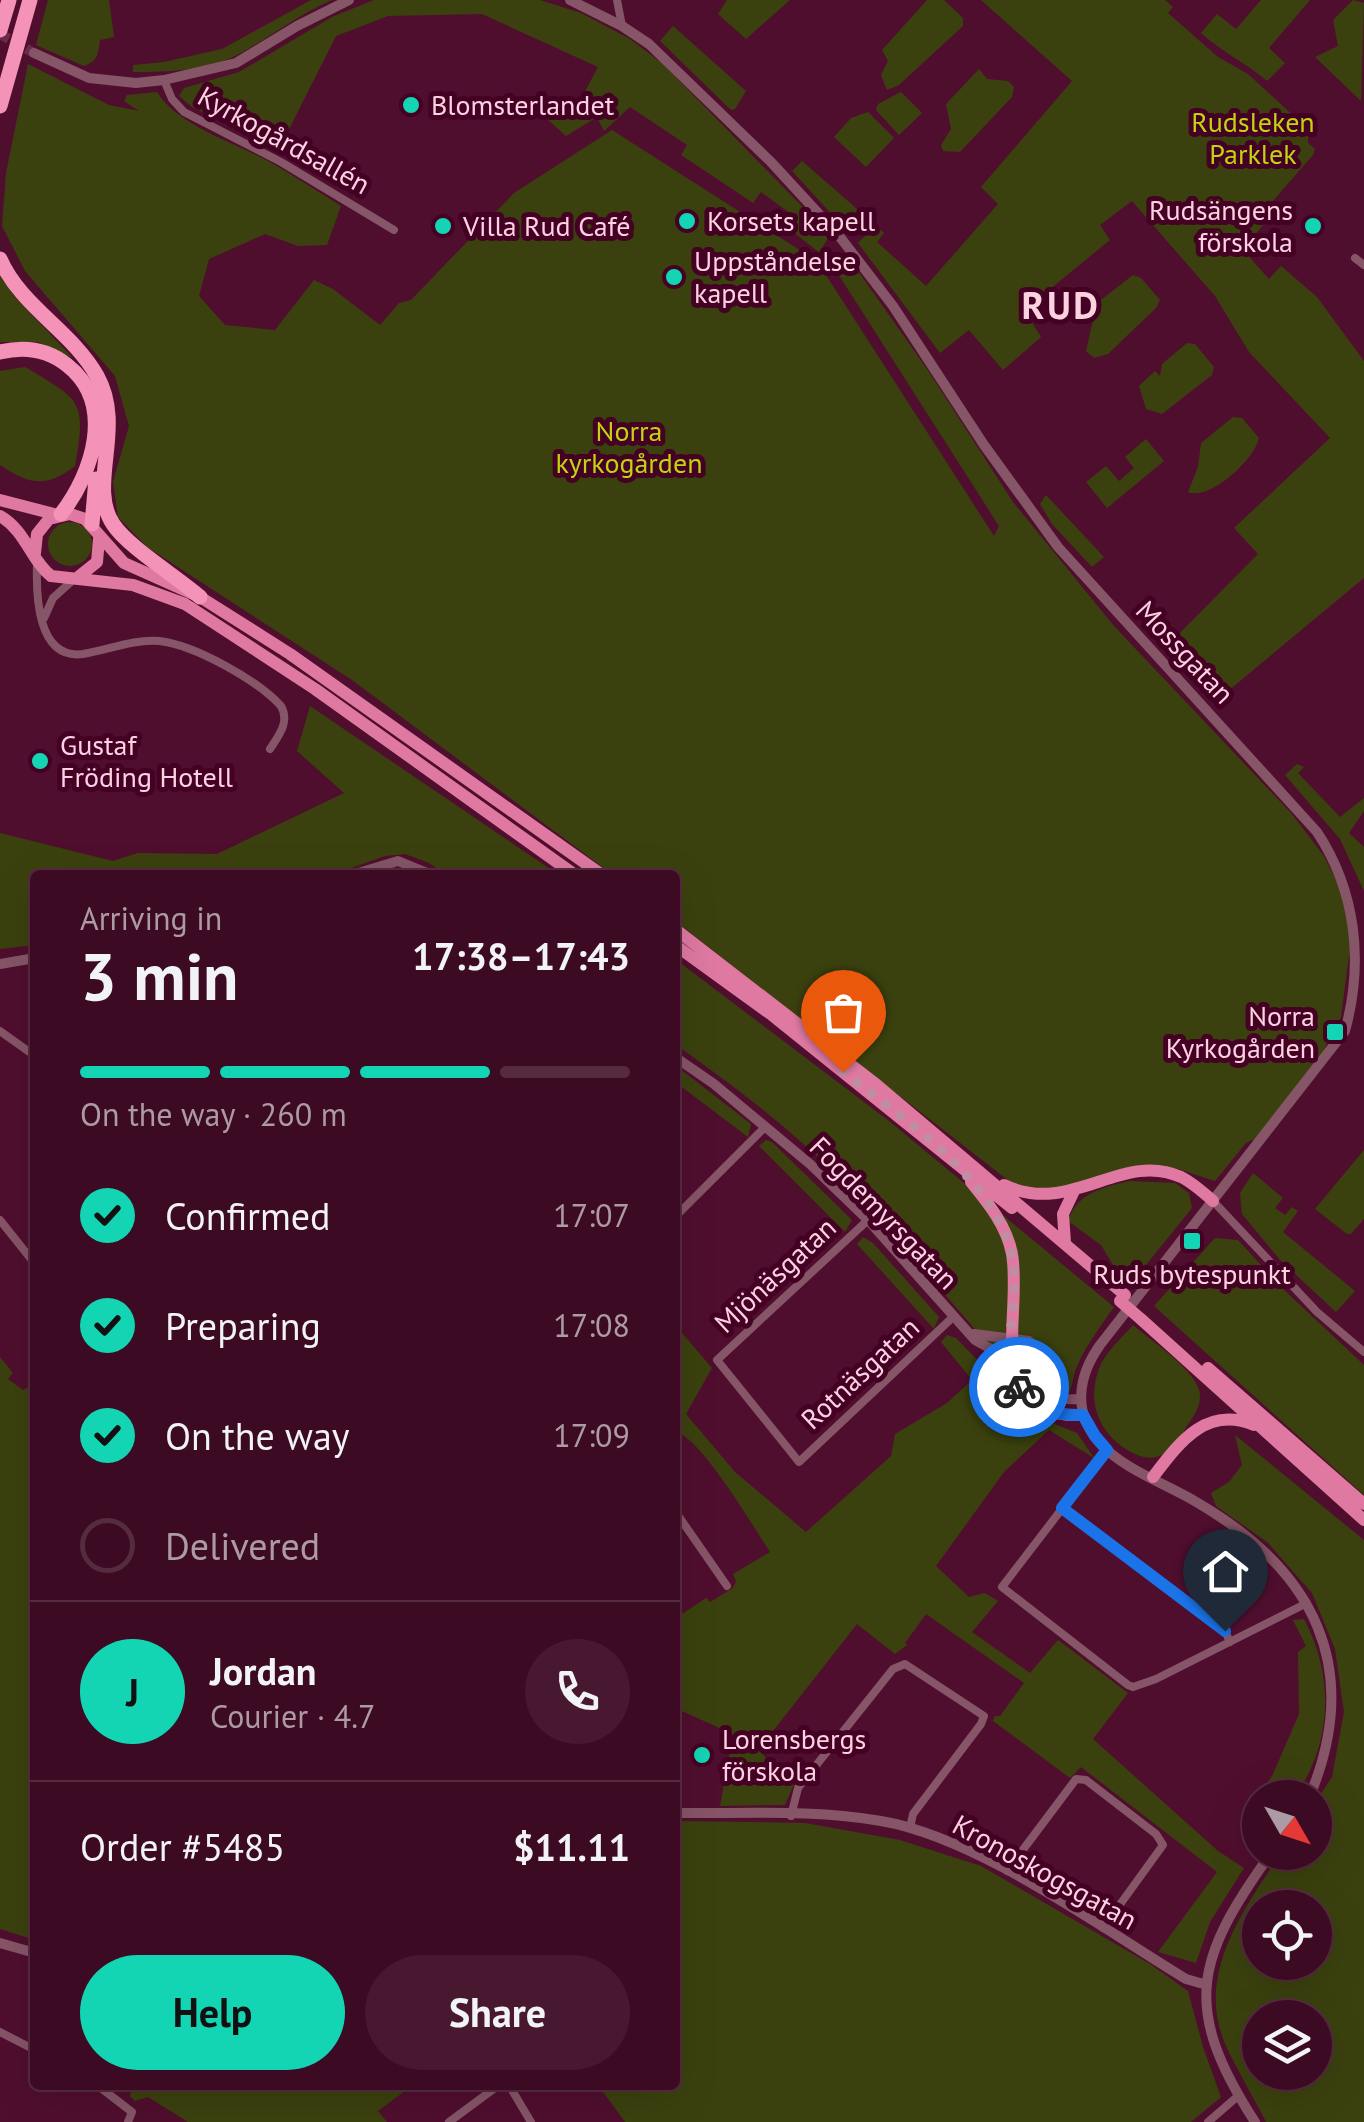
<!DOCTYPE html>
<html lang="en">
<head>
<meta charset="utf-8">
<style>
  body { margin:0; font-family:"PT Sans",sans-serif; background:#47182f; color:#f1f3f6; height:100vh; display:flex; flex-direction:column; font-size:38px; white-space:nowrap }
  * { box-sizing:border-box; margin:0 }
  p { font-size:32px; color:#ac9aa5 }
  .icon { flex:none; width:55px; height:55px; fill:none; stroke:currentColor; stroke-width:2; stroke-linecap:round; stroke-linejoin:round }
  .map { position:relative; flex:1; overflow:hidden }
  .sheet { position:absolute; left:30px; top:870px; width:650px; height:1220px; display:flex; flex-direction:column; background:#3c0a22; border-radius:10px; box-shadow:0 10px 40px #0002,0 0 0 2px #552b40 }
  .sheet>* { flex:none }
  .needle { width:65px; rotate:129deg }
  .tools { position:absolute; left:1242px; top:1780px; display:grid; gap:20px }
  .tools a { display:grid; place-items:center; width:90px; height:90px; border-radius:50%; background:#3c0a22; box-shadow:0 10px 40px #0002,0 0 0 2px #552b40; font-size:50px }
  .pin { position:absolute; display:grid; place-items:center; width:85px; height:85px; color:#fff; margin:-102px -42px; border-radius:50% 50% 50% 0; rotate:-45deg; box-shadow:0 0 10px #0007 }
  .pin .icon { rotate:45deg }
  .courier { position:absolute; display:grid; place-items:center; width:100px; height:100px; margin:-50px; border:8px solid #1a73e8; border-radius:50%; background:#fff; color:#222; box-shadow:0 2px 12px #0007 }
  .headline em { font-style:normal; font-weight:700 }
  .headline div { display:flex; flex-direction:column-reverse }
  .headline { display:flex; align-items:center; justify-content:space-between; height:170px; padding:0 50px }
  h1 { font-size:65px; font-weight:700; line-height:75px }
  .bar { display:grid; grid-template-columns:repeat(4,1fr); gap:15px 10px; align-content:center; height:120px; padding:0 50px }
  .bar i { height:12px; border-radius:8px; background:#552b40 }
  .bar .current { background:#13d5b3 }
  .bar p { grid-column:span 4 }
  .line { display:flex; align-items:center; gap:25px; padding:0 50px; border-top:2px solid #552b40 }
  .line div { flex:1 }
  .round { display:grid; place-items:center; flex:none; width:105px; height:105px; border-radius:52px; background:#47182f }
  ol { padding:0 50px; list-style:none }
  li { display:flex; align-items:center; gap:30px; height:110px }
  li p { margin-inline-start:auto }
  li .icon { padding:10px; border-radius:50%; background:#13d5b3; color:#111; stroke-width:4 }
  li:last-child { color:#ac9aa5 }
  li i { width:55px; height:55px; border:5px solid #552b40; border-radius:50% }
  .cta { display:flex; gap:20px; margin-top:auto; padding:20px 50px }
  .cta a { flex:1; height:115px; border-radius:60px; background:#13d5b3; color:#111; font-size:40px; font-weight:700; line-height:115px; text-align:center }
  .cta a+a { background:#47182f; color:#f1f3f6 }
  .map>svg:first-child { display:block }
  .green { fill:#3b410e; fill-rule:evenodd }
  .lines { fill:none; stroke-linecap:round; stroke-linejoin:round }
  .tertiary-tunnel { stroke:#6a2b49; stroke-width:10; stroke-dasharray:10 5; stroke-linecap:butt }
  .minor { stroke:#865567; stroke-width:8 }
  .tertiary { stroke:#865567; stroke-width:10 }
  .primary { stroke:#df79a2; stroke-width:12 }
  .motorway { stroke:#f492b8; stroke-width:15 }
  .primary-bridge { stroke:#df79a2; stroke-width:12 }
  .done { stroke:#c08da2; stroke-width:10; stroke-dasharray:0 18 }
  .route { stroke:#1a73e8; stroke-width:12 }
  .poi-dot { fill:#13d5b3; stroke:#440124; stroke-width:4 }
  .labels { text-anchor:middle; stroke-width:10; stroke-linejoin:round; paint-order:stroke }
  .poi-label { font-size:28px; fill:#fcd1e0; stroke:#440124; text-anchor:start }
  .park-label { font-size:28px; fill:#c2d40f; stroke:#440124 }
  .street-label { font-size:28px; fill:#fcd1e0; stroke:#440124 }
  .district-label { font-size:38px; font-weight:bold; letter-spacing:2.5px; fill:#fcd1e0; stroke:#440124 }
</style>
</head>
<body>
<div class="map">
<svg width="1364" height="2122" viewBox="0 0 1364 2122">
  <rect width="100%" height="100%" fill="#500e2e"/>
  <path class="green" d="M48,0H109L114,37L100,40C98,54 98,61 84,66L36,45Z
    M311,0H332C297,15 268,39 235,56C204,71 166,72 133,72V65L164,62L222,49Z
    M374,0H540L581,13L630,39L663,64L830,235L823,246L827,251L821,254L787,227L794,216L761,192L753,203L681,155L687,145L630,107L604,131L597,117L566,136L545,117L581,99L598,67L482,14L388,16L336,36L279,149L192,107L179,96L184,88L239,72L332,17Z
    M727,0H790L746,39L718,14Z
    M927,0H944L963,18V26L899,85L887,90L881,75L888,61L882,50Z
    M981,0H1165L1173,7L1168,13L1218,57L1248,74L1308,129V143L1315,149L1313,155L1265,210L1271,215L1243,250L1269,279L1281,266L1317,297L1364,361V578L1216,701L1166,647L1258,554L1234,528L1330,438L1249,352L1215,296L1132,201L1100,225L1110,240L1039,298L1037,306L1040,313L1031,321L1041,337L1003,370L969,330L940,353L858,243L875,225L884,233L877,242L926,286L998,204L981,187L1072,81Z
    M1261,0H1310L1269,48L1285,63L1267,81C1246,63 1222,52 1201,33L1217,14L1236,29Z
    M1353,0L1364,3L1361,101L1315,57L1338,46L1333,20Z
    M673,26L746,91L735,109L731,110L660,41Z
    M28,64L109,105L139,111L124,101L127,95L157,92C177,125 235,143 268,161C293,175 317,191 341,206L327,245L298,246L265,234L209,259L199,296L225,325L275,330L314,280L333,289L380,325L399,303L411,300L514,193L612,130L809,256L822,269L994,536L999,526L833,266L851,261L927,369L1013,502L1114,626L1291,813L1324,856L1340,888L1351,940L1341,1017L1318,1061L1257,1138L1246,1143L1215,1181L1178,1169L1129,1167L1031,1198L675,921V875H613L352,680L147,547L118,517L113,482L129,426L115,376L25,271L2,226L6,173Z
    M979,69L987,79L1008,81L1014,87L1012,97L960,152L943,151L941,145L951,129L946,104Z
    M901,92L922,113L899,135L876,110L878,104Z
    M868,112L894,138L866,167L834,137L851,118Z
    M802,161L864,215C864,225 859,229 849,233L792,171Z
    M1133,275L1141,278L1160,300L1156,308L1108,354L1094,358L1086,351L1097,303Z
    M0,276L15,297L73,358L38,342H0Z
    M1187,343L1195,344L1214,367L1212,375L1162,414L1146,409L1139,386L1155,371L1160,376L1162,364Z
    M25,367C80,400 87,399 75,466C46,488 30,485 0,465V371Z
    M1233,417L1242,418L1259,438C1255,459 1210,501 1188,492L1198,467L1201,443Z
    M1146,439L1164,461L1107,508L1086,482L1106,466L1119,481L1134,468L1125,457Z
    M1046,495L1104,557L1092,567L1052,524L1040,504Z
    M48 544a22 22 0 1 1 44 0a22 22 0 1 1-44 0Z
    M310,706L559,875H446L429,863L405,854L385,856L332,875H35V945L0,949V833L113,861L138,853L217,854L344,793L297,751Z
    M1297,764L1304,767L1298,773L1340,817L1364,798V811L1349,833L1364,847V891L1340,839L1285,775Z
    M675,959L889,1121L1114,1307C1101,1326 1087,1344 1078,1364C1071,1377 1075,1388 1064,1401L1044,1402L1026,1387C962,1317 904,1242 836,1175C788,1126 731,1084 675,1044Z
    M675,1065L751,1124L748,1137L675,1082Z
    M766,1140L772,1142L852,1220L845,1232L759,1146Z
    M1364,1150V1219L1351,1234H1347L1315,1209Z
    M1253,1173L1283,1198L1275,1208L1285,1215L1292,1207L1298,1211L1283,1232L1355,1291L1336,1312L1281,1261L1242,1214L1240,1193Z
    M1130,1181L1175,1183L1189,1193L1192,1208L1133,1281L1125,1285L1101,1245L1068,1221C1077,1193 1103,1187 1130,1181Z
    M863,1237L873,1243L939,1317L934,1329L857,1244Z
    M1215,1238L1238,1240L1282,1288L1364,1365V1495L1154,1306Z
    M675,1325L712,1368L686,1414L735,1472L806,1532L891,1456L895,1434L947,1403L972,1380L941,1342L947,1335L956,1338L1030,1414L1077,1433L1094,1458L1049,1430L1004,1472L936,1566L969,1597L985,1593L998,1601L972,1632L1030,1673L1058,1640L1128,1693L1093,1739L1218,1851L1244,1868L1210,1922L1196,1963L1158,1952L1217,1872L1081,1767L1070,1778L993,1721L995,1716H1000L1024,1683L926,1614L905,1643L907,1645L895,1654L857,1624L758,1750L794,1784L785,1805L720,1806L733,1734L675,1708V1612L679,1616L706,1598L710,1602L733,1588L736,1581L733,1574L770,1552C752,1525 702,1439 675,1431Z
    M1133,1325C1150,1340 1193,1368 1199,1390C1203,1404 1194,1415 1187,1426C1181,1436 1172,1449 1162,1455C1150,1461 1137,1456 1126,1449C1101,1433 1088,1406 1097,1375C1102,1355 1119,1341 1133,1325Z
    M0,1357L13,1373L8,1379L23,1390L33,1385L35,1388V1940L0,1929Z
    M1235,1435L1364,1540V2122H1266C1253,2096 1238,2072 1226,2046C1194,1975 1244,1909 1281,1853L1315,1852V1803L1332,1777L1344,1712L1335,1649L1312,1593L1268,1543L1216,1506L1211,1493L1229,1482L1242,1465ZM1260,1908H1315V1962H1260ZM1260,2018H1315V2072H1260Z
    M1304,1619C1335,1678 1332,1742 1295,1797L1260,1798V1806L1256,1802L1273,1774L1299,1714L1298,1652L1306,1646L1293,1620Z
    M675,1821L805,1823L900,1840L981,1866L1150,1964L1188,1991L1203,2047L1221,2097L1191,2122H625L598,2085H675Z
    M133,2085H413L378,2111L387,2122H188L148,2097L135,2101L130,2096Z"/>
  <g class="lines">
    <path class="tertiary-tunnel" d="M0,34L34,53"/>
    <path class="minor" d="M617,0L622,26
      M164,80L172,99L184,112L281,162L394,230
      M1355,258L1364,265
      M37,564C36,595 37,660 83,654C109,650 132,639 159,641C195,645 257,680 281,706C290,722 279,735 270,749
      M44,618L53,598L73,580
      M0,1031L35,1056
      M1213,1201L1317,1312L1364,1352
      M675,1217L765,1127
      M0,1220L35,1264
      M868,1220L717,1360L799,1462L953,1317
      M1107,1450L1002,1587L1128,1685L1133,1687L1156,1679L1307,1603
      M1061,1508L1225,1631L1230,1642
      M675,1511L727,1586
      M791,1816L798,1788L893,1669L905,1664L984,1716L981,1724L913,1814L910,1828
      M1007,1871L1076,1779L1086,1780L1156,1834L1163,1845L1103,1928
      M0,2032L35,2050
      M97,2085L132,2112L128,2122
      M509,2085L531,2122
      M449,2122L499,2085
      M1208,2122L1238,2096"/>
    <path class="tertiary" d="M570,0L622,26L649,44L771,162L840,237L893,306L984,445L1058,547L1317,832C1356,891 1364,962 1345,1031L1100,1345C1078,1376 1072,1413 1100,1443C1124,1470 1167,1484 1198,1503C1314,1571 1364,1668 1309,1798
      M34,53L89,78L136,83L164,80L236,63L297,26L349,0
      M352,875L398,861L432,875
      M0,964L35,958
      M675,1057L714,1084L810,1164L868,1220L975,1340L1012,1361
      M974,1334L1029,1341C1052,1372 1019,1403 1081,1399
      M675,1813C743,1814 814,1809 881,1821C977,1837 1102,1928 1186,1979L1207,1985
      M0,1943L35,1953
      M1255,2122C1181,2007 1195,1959 1272,1852"/>
    <path class="primary" d="M0,500L58,515
      M0,516C26,531 30,559 51,576L133,585L185,604L315,689L575,875
      M35,553L37,534L49,519L70,514L85,519L124,563L200,597L290,654L602,875
      M77,578L97,562L99,539
      M675,929L877,1085L1125,1295
      M675,945L772,1015L1012,1208
      M971,1182C988,1203 1007,1226 1012,1254C1023,1317 980,1419 1083,1415
      M1004,1185C1072,1217 1121,1150 1181,1177C1193,1183 1203,1192 1213,1201
      M1065,1243L1063,1214L1074,1191
      M1142,1320L1364,1520
      M1208,1368L1364,1504
      M1153,1477C1179,1443 1206,1405 1254,1425"/>
    <path class="motorway" d="M0,30L9,0
      M0,106L30,0
      M0,259C21,307 72,331 97,376C126,428 87,485 113,524C128,547 176,576 200,597
      M0,352C25,346 47,349 67,365C116,403 93,473 61,514
      M92,524L96,479"/>
    <path class="primary-bridge" d="M1120,1301L1142,1320"/>
  </g>
  <g class="lines">
    <path class="done" d="M843,1072C906,1121 1008,1186 1014,1272C1016,1309 1002,1353 1019,1387"/>
    <path class="route" d="M1019,1387C1035,1410 1056,1416 1083,1415L1095,1436L1107,1450L1062,1508L1225,1631"/>
  </g>
  <g class="poi-dot">
    <circle cx="411" cy="105" r="10"/>
    <circle cx="687" cy="221" r="10"/>
    <circle cx="443" cy="226" r="10"/>
    <circle cx="1313" cy="226" r="10"/>
    <circle cx="674" cy="277" r="10"/>
    <circle cx="40" cy="761" r="10"/>
    <rect x="1325" y="1022" width="20" height="20" rx="5"/>
    <rect x="1182" y="1231" width="20" height="20" rx="5"/>
    <circle cx="702" cy="1755" r="10"/>
  </g>
  <g class="labels">
    <g class="poi-label">
      <text x="431" y="115">Blomsterlandet</text>
      <text x="1293" y="220" text-anchor="end">Rudsängens<tspan x="1293" dy="32">förskola</tspan></text>
      <text x="707" y="231">Korsets kapell</text>
      <text x="463" y="236">Villa Rud Café</text>
      <text x="694" y="271">Uppståndelse<tspan x="694" dy="32">kapell</tspan></text>
      <text x="60" y="755">Gustaf<tspan x="60" dy="32">Fröding Hotell</tspan></text>
      <text x="1315" y="1026" text-anchor="end">Norra<tspan x="1315" dy="32">Kyrkogården</tspan></text>
      <text x="1192" y="1284" text-anchor="middle">Ruds bytespunkt</text>
      <text x="722" y="1749">Lorensbergs<tspan x="722" dy="32">förskola</tspan></text>
    </g>
    <g class="park-label">
      <text x="1253" y="132">Rudsleken<tspan x="1253" dy="32">Parklek</tspan></text>
      <text x="629" y="441">Norra<tspan x="629" dy="32">kyrkogården</tspan></text>
    </g>
    <g class="street-label">
      <text transform="translate(284 140) rotate(29)" y="10">Kyrkogårdsallén</text>
      <text transform="translate(1185 652) rotate(47)" y="10">Mossgatan</text>
      <text transform="translate(884 1213) rotate(46)" y="10">Fogdemyrsgatan</text>
      <text transform="translate(775 1275) rotate(-43)" y="10">Mjönäsgatan</text>
      <text transform="translate(860 1373) rotate(-43)" y="10">Rotnäsgatan</text>
      <text transform="translate(1045 1872) rotate(29)" y="10">Kronoskogsgatan</text>
    </g>
    <g class="district-label">
      <text x="1061" y="319">RUD</text>
    </g>
  </g>
</svg>
<div class="tools">
<a><svg class="needle" viewBox="-14 -14 28 28"><path d="M0-13l5 13h-10z" fill="#e53935"/><path d="M0 13l5-13h-10z" fill="#ac9aa5"/></svg></a>
<a><svg class="icon" aria-label="locate" viewBox="0 0 24 24"><circle cx="12" cy="12" r="6"/><path d="M12 2v4M12 18v4M2 12h4M18 12h4"/></svg></a>
<a><svg class="icon" aria-label="layers" viewBox="0 0 24 24"><path d="M12 4l9 5-9 5-9-5zM3 14l9 5 9-5"/></svg></a>
</div>
<div class="pin" style="left:843px;top:1072px;background:#ea580c"><svg class="icon" aria-label="bag" viewBox="0 0 24 24"><path d="M5 8h14l-1 12H6zM9 8a3 3 0 0 1 6 0"/></svg></div>
<div class="pin" style="left:1225px;top:1631px;background:#1f2937"><svg class="icon" aria-label="home" viewBox="0 0 24 24"><path d="M3 11l9-7 9 7M6 9v11h12V9"/></svg></div>
<div class="courier" style="left:1019px;top:1387px"><svg class="icon" aria-label="bike" viewBox="0 0 24 24"><circle cx="6" cy="16" r="4"/><circle cx="18" cy="16" r="4"/><path d="M6 16l4-8h5l3 8M10 8l3 8H6M13 5h3"/></svg></div>
<section class="sheet">
<div class="headline"><div><h1>3 min</h1><p>Arriving in</p></div><em>17:38–17:43</em></div>
<div class="bar"><i class="current"></i><i class="current"></i><i class="current"></i><i></i><p>On the way · 260 m</p></div>
<ol>
<li><svg class="icon" aria-label="check" viewBox="0 0 24 24"><path d="M5 12l5 5 9-10"/></svg>Confirmed<p>17:07</p></li>
<li><svg class="icon" aria-label="check" viewBox="0 0 24 24"><path d="M5 12l5 5 9-10"/></svg>Preparing<p>17:08</p></li>
<li><svg class="icon" aria-label="check" viewBox="0 0 24 24"><path d="M5 12l5 5 9-10"/></svg>On the way<p>17:09</p></li>
<li><i></i>Delivered</li>
</ol>
<div class="line" style="height:180px"><b class="round" style="background:#13d5b3;color:#111">J</b><div><b>Jordan</b><p>Courier · 4.7</p></div><a class="round"><svg class="icon" aria-label="phone" viewBox="0 0 24 24"><path d="M5 4h4l2 5-3 2q2 4 5 5l2-3 5 2v4C11 20 4 13 5 4z"/></svg></a></div>
<div class="line" style="height:130px"><div>Order #5485</div><b>$11.11</b></div>
<div class="cta"><a>Help</a><a>Share</a></div>
</section>
</div>
</body>
</html>
